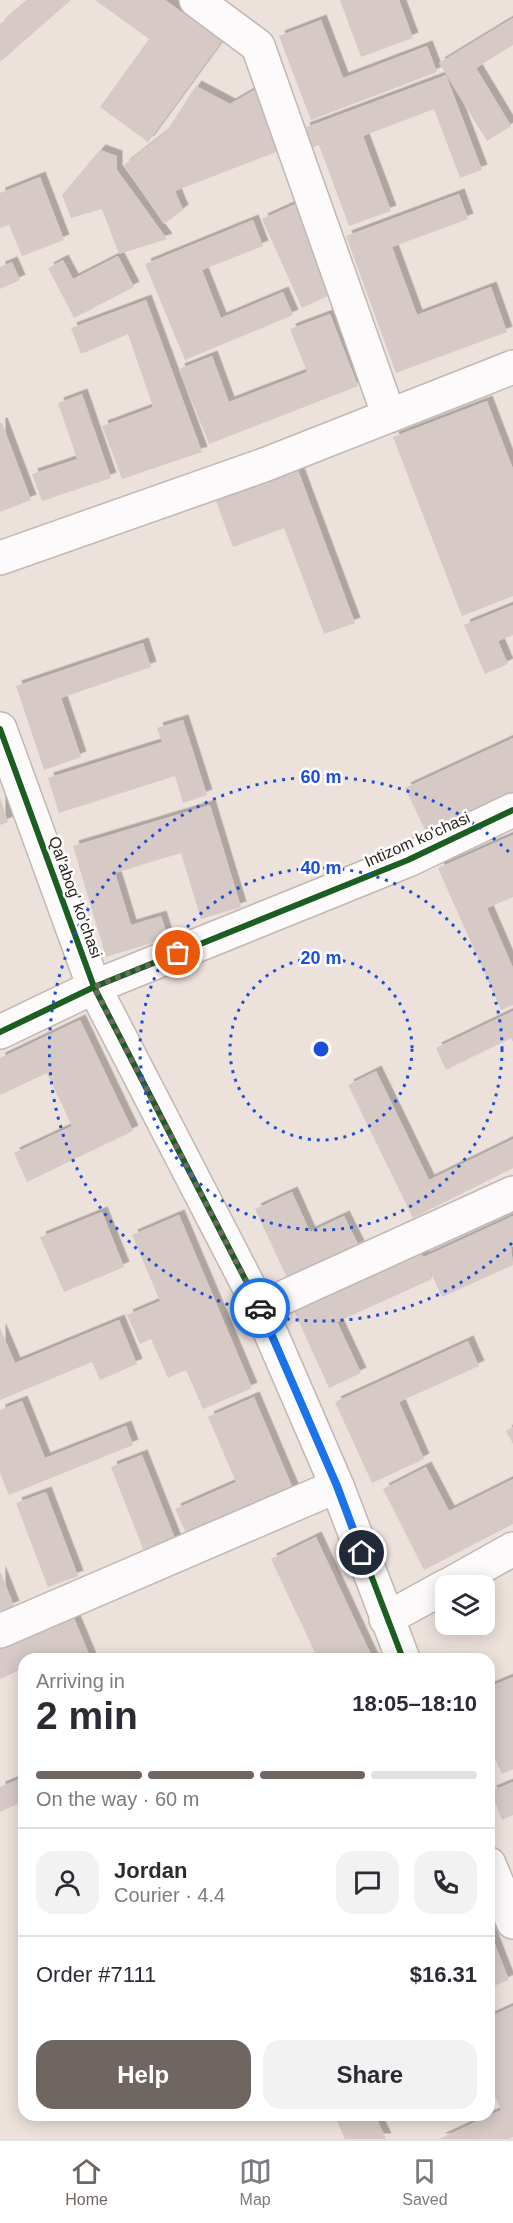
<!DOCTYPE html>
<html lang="en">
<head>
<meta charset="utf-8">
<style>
  body { margin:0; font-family:Arial,sans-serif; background:#f2f2f3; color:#2b2b33; height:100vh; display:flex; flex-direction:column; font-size:22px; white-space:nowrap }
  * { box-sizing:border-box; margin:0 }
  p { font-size:20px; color:#7c7c81 }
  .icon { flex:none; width:33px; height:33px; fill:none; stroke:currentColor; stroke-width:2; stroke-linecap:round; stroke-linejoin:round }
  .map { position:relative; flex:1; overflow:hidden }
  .panel { position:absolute; left:18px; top:1653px; width:477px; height:468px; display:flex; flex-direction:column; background:#fff; border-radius:18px; box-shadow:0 3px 15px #0003 }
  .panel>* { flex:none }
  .buttons { position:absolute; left:435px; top:1575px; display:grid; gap:12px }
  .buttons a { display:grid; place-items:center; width:60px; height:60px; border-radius:12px; background:#fff; box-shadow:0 3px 15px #0003; font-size:30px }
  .pin { position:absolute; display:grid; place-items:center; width:51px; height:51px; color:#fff; margin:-26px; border:3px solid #fff; border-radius:50%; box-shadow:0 2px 6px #0007 }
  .courier { position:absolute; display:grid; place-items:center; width:60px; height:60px; margin:-30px; border:4px solid #1a73e8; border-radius:50%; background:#fff; color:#222; box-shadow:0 2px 8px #0007 }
  .headline em { font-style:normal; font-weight:600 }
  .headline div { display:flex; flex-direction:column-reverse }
  .headline { display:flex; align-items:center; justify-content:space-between; height:102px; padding:0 18px }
  h1 { font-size:39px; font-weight:600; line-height:45px }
  .bar { display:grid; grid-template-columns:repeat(4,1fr); gap:9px 6px; align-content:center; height:72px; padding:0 18px }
  .bar i { height:8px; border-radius:4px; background:#e1e1e2 }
  .bar .selected { background:#706661 }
  .bar p { grid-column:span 4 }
  .line { display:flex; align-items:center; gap:15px; padding:0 18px; border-top:2px solid #e1e1e2 }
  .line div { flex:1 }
  .round { display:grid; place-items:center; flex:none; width:63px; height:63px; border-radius:18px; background:#f2f2f3 }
  .primary-button { display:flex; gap:12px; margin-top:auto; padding:12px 18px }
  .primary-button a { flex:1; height:69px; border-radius:18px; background:#706661; color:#fff; font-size:24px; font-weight:600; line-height:69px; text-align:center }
  .primary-button a+a { background:#f2f2f3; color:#2b2b33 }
  .menu { display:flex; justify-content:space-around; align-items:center; height:84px; border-top:2px solid #e1e1e2; background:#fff; font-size:16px; color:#7c7c81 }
  .menu a { display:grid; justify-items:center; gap:3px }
  .menu .selected { color:#706661 }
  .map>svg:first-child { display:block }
  .building { fill:#d6c9c6; filter:url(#shadow) }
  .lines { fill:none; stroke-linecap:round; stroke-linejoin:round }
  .minor-casing { stroke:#c1b8b3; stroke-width:36 }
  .minor { stroke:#fcfafa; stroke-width:33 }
  .cycleway-casing { stroke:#fff; stroke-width:10 }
  .cycleway { stroke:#1b5e20; stroke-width:6 }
  .done { stroke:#706661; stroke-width:6; stroke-dasharray:0 10.8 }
  .route { stroke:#1a73e8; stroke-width:8 }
  .ring { fill:none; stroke:#1d4ed8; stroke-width:3; stroke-dasharray:3 6 }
  .labels { text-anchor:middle; stroke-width:5; stroke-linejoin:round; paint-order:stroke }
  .street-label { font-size:16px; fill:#2c2420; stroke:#fff }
  .centre { fill:#1d4ed8; stroke:#fff; stroke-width:3 }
  .ring-label { font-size:18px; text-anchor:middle; font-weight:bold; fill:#1d4ed8; stroke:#fff; stroke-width:5; stroke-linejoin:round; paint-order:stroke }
</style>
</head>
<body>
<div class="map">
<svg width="513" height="2139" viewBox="0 0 513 2139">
  <defs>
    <filter id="shadow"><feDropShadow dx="5.5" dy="-5.5" stdDeviation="0" flood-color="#0004"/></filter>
  </defs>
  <rect width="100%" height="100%" fill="#ede1db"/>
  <path class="building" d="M28,0H71L0,62V24Z
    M95,0H165L222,41L148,142L100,107L149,39Z
    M340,0H399L413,38L361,57Z
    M513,18V45L476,68L511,126L487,141L439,63Z
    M321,20L343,78L427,46L437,72L311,120L279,36Z
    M446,75L482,170L460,178L434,109L363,136L391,211L349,226L319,145L312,148L304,128Z
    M196,86L230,104L261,86L279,151L175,191L183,210L164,224L124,165L166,132Z
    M100,150L117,156V170L167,239L119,254L102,209L71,218L62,195Z
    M40,177L64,240L22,256L9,225L0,228V193Z
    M459,194L468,219L392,247L417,315L491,287L507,332L396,373L346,236Z
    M295,204L336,292L302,308L262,219Z
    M253,220L263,246L202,270L221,318L283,292L293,315L185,360L145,264Z
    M118,256L134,287L74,318L48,268L63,260L73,279Z
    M12,262L20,280L0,289V267Z
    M146,300L202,452L122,479L102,426L153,407L128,334L81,354L71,328Z
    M330,314L358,386L209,444L179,369L212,356L229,402L307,372L290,329Z
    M82,394L111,478L42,501L32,474L77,459L58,403Z
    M487,401L513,469V596L462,616L393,437Z
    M0,423H2L31,500L0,512Z
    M298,470L355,623L324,634L284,528L233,547L216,501Z
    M513,605V635L498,641L508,664L485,674L464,625Z
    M143,643L151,667L61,698L81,757L44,770L16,686Z
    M183,720L207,795L183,803L175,776L59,813L48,778L162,742L157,728Z
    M513,738V793L427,834L405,788Z
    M0,798L8,822L0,825Z
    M210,805L241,907L201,919L181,853L115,873L131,925L161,916L168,938L106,957L73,846Z
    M513,835V897L487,908L513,968V1005L501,1010L438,868Z
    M513,1011V1042L511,1038L446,1070L436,1048Z
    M80,1020L133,1131L27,1182L14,1153L72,1126L47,1073L0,1095V1058Z
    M376,1071L429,1180L513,1139V1168L413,1218L348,1085Z
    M292,1192L310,1232L344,1216L359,1246L288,1280L255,1209Z
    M102,1212L124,1267L64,1292L40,1237Z
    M179,1215L252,1388L203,1409L186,1370L168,1378L151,1339L140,1344L127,1315L160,1301L132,1235Z
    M513,1216V1247H511L513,1265L442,1297L427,1264L432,1279L337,1322L361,1373L329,1388L294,1311L420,1253L424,1257Z
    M119,1320L137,1364L100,1380L92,1362L0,1400V1328L15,1363Z
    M468,1341L479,1366L399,1402L424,1459L372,1483L335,1402Z
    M254,1397L294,1491L188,1537L175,1509L236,1482L208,1417Z
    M22,1401L45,1458L126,1426L133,1445L9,1495L0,1473V1410Z
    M513,1427V1444L506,1431Z
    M142,1455L176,1541L145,1554L111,1467Z
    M426,1467L449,1511L513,1479V1524L424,1570L383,1489Z
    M46,1492L78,1576L48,1587L16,1503Z
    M316,1537L373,1659H318L271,1559Z
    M0,1571L14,1606L0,1612Z
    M72,1613L91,1659H24V1668L0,1679V1643Z
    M513,1677V1769L502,1774L489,1745V1687Z
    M24,1777V1801L0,1812V1787Z
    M513,1782V1815L502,1820L491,1791Z
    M489,1929L509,1980L489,1988Z
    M513,2006V2137L508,2139H439L501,2110L489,2083V2017Z
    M334,2115H375L386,2139H345Z"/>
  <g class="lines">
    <defs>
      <path id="minor" d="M196,0L258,46L389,416
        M0,558L264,465L513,367
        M0,729L94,987L260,1308L337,1486L403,1659
        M0,1032L94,987L408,860L513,810
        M260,1308L513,1193
        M447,1586L513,1549
        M386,1619L446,1586
        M0,1631L337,1486
        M489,1864L513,1922"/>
    </defs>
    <use href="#minor" class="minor-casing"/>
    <use href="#minor" class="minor"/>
    <defs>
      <path id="cycleway" d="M0,729L94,987L260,1308L337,1486L403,1659
        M0,1032L94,987L408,860L513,810"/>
    </defs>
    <use href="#cycleway" class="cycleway-casing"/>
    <use href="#cycleway" class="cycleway"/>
  </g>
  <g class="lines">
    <path class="done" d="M178,953L94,987L260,1308"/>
    <path class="route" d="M260,1308L337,1486L362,1553"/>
  </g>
  <g class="ring">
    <circle cx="321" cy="1049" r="91"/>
    <circle cx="321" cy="1049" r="181"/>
    <path d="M512 1243A272 272 0 1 1 512 855"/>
  </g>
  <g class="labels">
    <g class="street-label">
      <text transform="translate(417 839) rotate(-24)" y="6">Intizom ko'chasi</text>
      <text transform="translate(76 897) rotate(70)" y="6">Qal'abog' ko'chasi</text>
    </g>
  </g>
  <circle cx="321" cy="1049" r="9" class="centre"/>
  <g class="ring-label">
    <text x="321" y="783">60 m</text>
    <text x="321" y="874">40 m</text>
    <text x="321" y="964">20 m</text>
  </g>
</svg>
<div class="buttons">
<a><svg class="icon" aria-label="layers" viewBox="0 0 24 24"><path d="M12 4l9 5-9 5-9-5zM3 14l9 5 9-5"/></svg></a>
</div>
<div class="pin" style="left:178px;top:953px;background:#ea580c"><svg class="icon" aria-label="bag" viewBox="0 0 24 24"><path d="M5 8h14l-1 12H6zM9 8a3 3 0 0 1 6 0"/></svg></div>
<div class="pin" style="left:362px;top:1553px;background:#1f2937"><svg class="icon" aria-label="home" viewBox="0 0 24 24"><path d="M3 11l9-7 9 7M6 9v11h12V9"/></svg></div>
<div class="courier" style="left:260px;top:1308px"><svg class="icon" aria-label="car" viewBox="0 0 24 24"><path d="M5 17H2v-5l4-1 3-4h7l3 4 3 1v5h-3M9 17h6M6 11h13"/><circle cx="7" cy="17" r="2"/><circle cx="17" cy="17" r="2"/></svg></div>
<section class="panel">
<div class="headline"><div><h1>2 min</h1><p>Arriving in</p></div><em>18:05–18:10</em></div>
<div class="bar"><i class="selected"></i><i class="selected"></i><i class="selected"></i><i></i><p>On the way · 60 m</p></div>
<div class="line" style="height:108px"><a class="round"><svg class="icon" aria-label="person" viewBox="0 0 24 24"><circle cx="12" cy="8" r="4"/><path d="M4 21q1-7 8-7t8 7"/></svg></a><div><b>Jordan</b><p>Courier · 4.4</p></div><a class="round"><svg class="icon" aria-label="chat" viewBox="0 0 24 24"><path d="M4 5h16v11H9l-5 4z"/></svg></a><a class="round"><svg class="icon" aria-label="phone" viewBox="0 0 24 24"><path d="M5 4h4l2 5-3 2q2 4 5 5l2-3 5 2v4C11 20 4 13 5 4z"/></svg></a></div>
<div class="line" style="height:78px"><div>Order #7111</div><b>$16.31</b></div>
<div class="primary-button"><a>Help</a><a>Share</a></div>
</section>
</div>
<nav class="menu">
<a class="selected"><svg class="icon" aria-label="home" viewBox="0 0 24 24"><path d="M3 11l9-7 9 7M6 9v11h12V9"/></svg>Home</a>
<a><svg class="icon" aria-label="map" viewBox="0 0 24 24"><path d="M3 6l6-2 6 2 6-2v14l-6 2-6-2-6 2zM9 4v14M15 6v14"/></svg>Map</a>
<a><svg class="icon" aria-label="saved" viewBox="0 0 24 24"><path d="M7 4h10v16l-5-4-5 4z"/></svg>Saved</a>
</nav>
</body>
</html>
